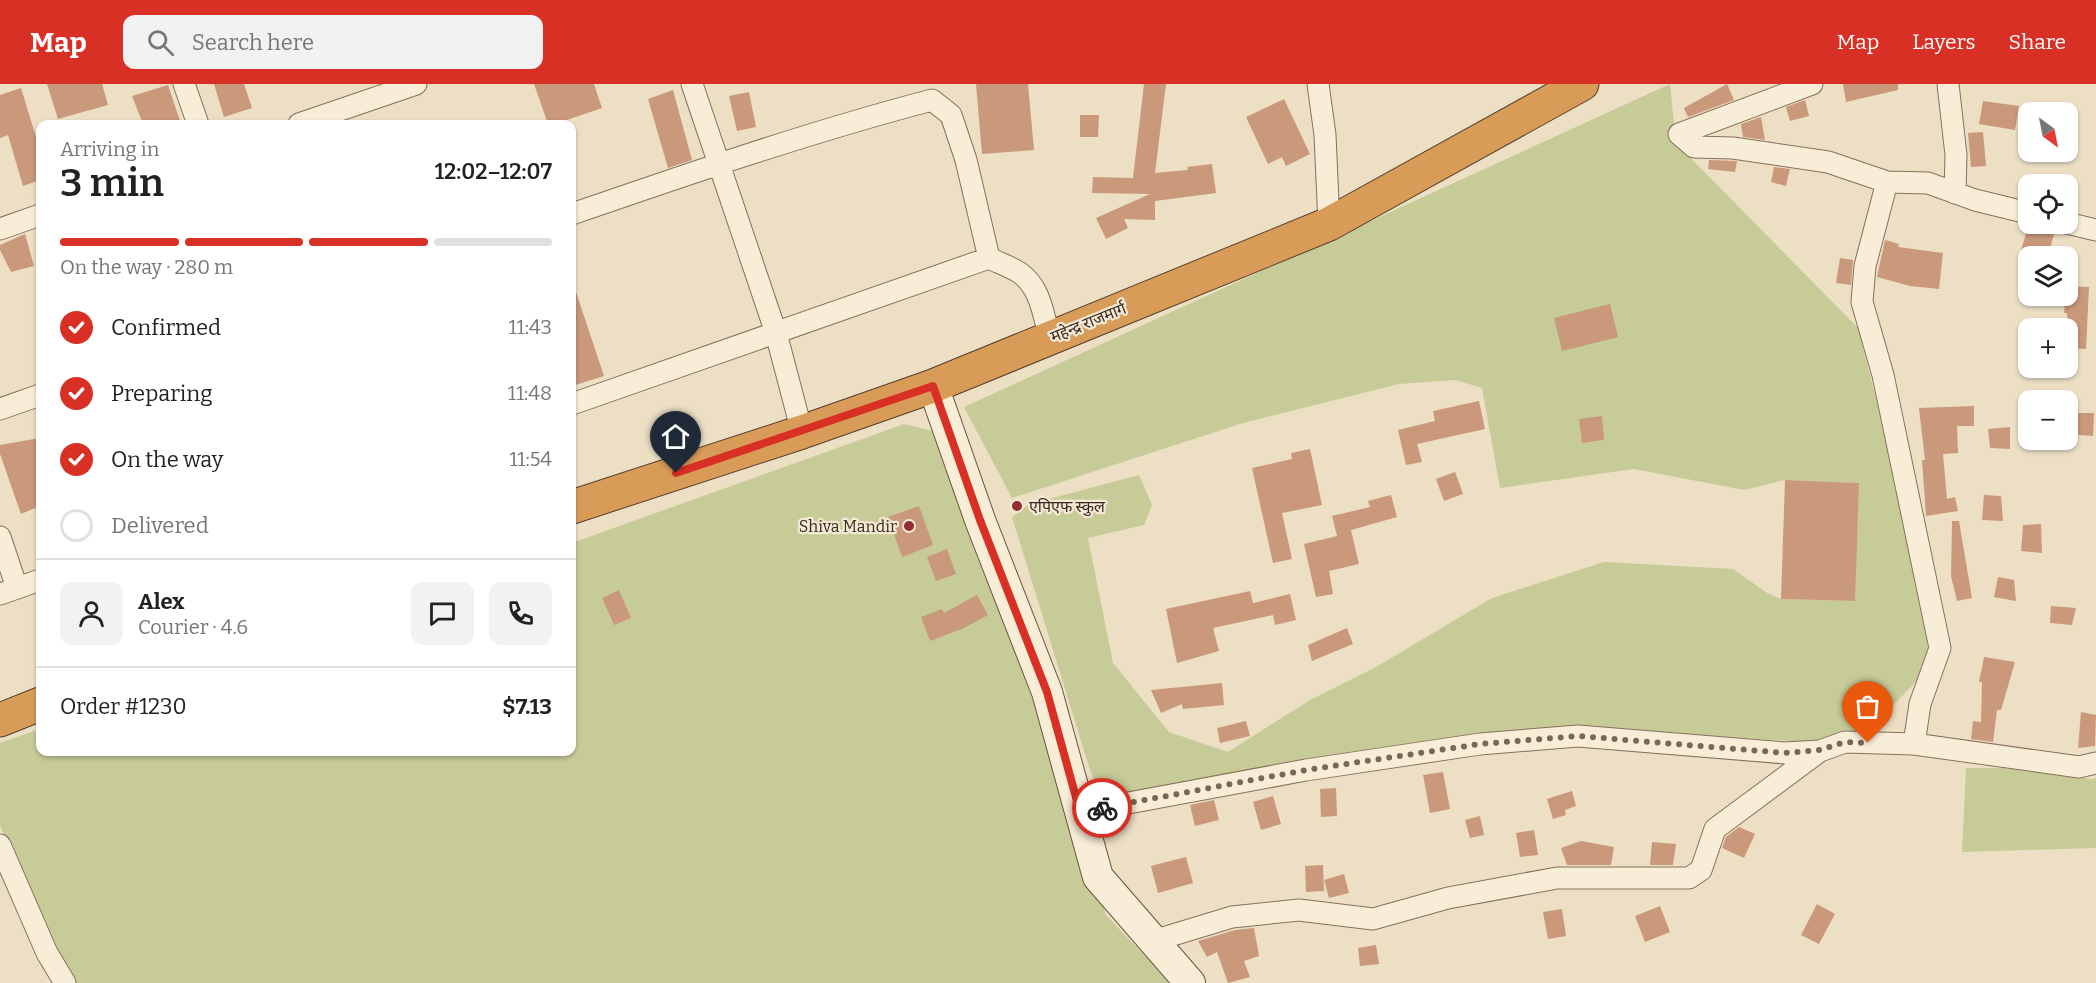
<!DOCTYPE html>
<html lang="en">
<head>
<meta charset="utf-8">
<style>
  body { margin:0; font-family:Bitter,"Noto Sans Devanagari",serif; background:#f2f2f2; color:#222; height:100vh; display:flex; flex-direction:column; font-size:22px; white-space:nowrap }
  * { box-sizing:border-box; margin:0 }
  p { font-size:20px; color:#767676 }
  .icon { flex:none; width:33px; height:33px; fill:none; stroke:currentColor; stroke-width:2; stroke-linecap:round; stroke-linejoin:round }
  .map { position:relative; flex:1; overflow:hidden }
  .side { position:absolute; left:36px; top:36px; width:540px; height:636px; display:flex; flex-direction:column; background:#fff; border-radius:12px; box-shadow:0 2px 4px #0004 }
  .side>* { flex:none }
  .needle { width:39px; rotate:148deg }
  .tools { position:absolute; left:2018px; top:18px; display:grid; gap:12px }
  .tools a { display:grid; place-items:center; width:60px; height:60px; border-radius:12px; background:#fff; box-shadow:0 2px 4px #0004; font-size:30px }
  .pin { position:absolute; display:grid; place-items:center; width:51px; height:51px; color:#fff; margin:-62px -26px; border-radius:50% 50% 50% 0; rotate:-45deg; box-shadow:0 0 6px #0007 }
  .pin .icon { rotate:45deg }
  .courier { position:absolute; display:grid; place-items:center; width:60px; height:60px; margin:-30px; border:4px solid #d93025; border-radius:50%; background:#fff; color:#222; box-shadow:0 2px 8px #0007 }
  .headline em { font-style:normal; font-weight:600 }
  .headline div { display:flex; flex-direction:column-reverse }
  .headline { display:flex; align-items:center; justify-content:space-between; height:102px; padding:0 24px }
  h1 { font-size:39px; font-weight:600; line-height:45px }
  .bar { display:grid; grid-template-columns:repeat(4,1fr); gap:9px 6px; align-content:center; height:72px; padding:0 24px }
  .bar i { height:8px; border-radius:4px; background:#e0e0e0 }
  .bar .on { background:#d93025 }
  .bar p { grid-column:span 4 }
  .line { display:flex; align-items:center; gap:15px; padding:0 24px; border-top:2px solid #e0e0e0 }
  .line div { flex:1 }
  .round { display:grid; place-items:center; flex:none; width:63px; height:63px; border-radius:12px; background:#f2f2f2 }
  ol { padding:0 24px; list-style:none }
  li { display:flex; align-items:center; gap:18px; height:66px }
  li p { margin-inline-start:auto }
  li .icon { padding:6px; border-radius:50%; background:#d93025; color:#fff; stroke-width:4 }
  li:last-child { color:#767676 }
  li i { width:33px; height:33px; border:3px solid #e0e0e0; border-radius:50% }
  header { display:flex; align-items:center; gap:36px; box-sizing:border-box; height:84px; padding:0 30px; background:#d93025; color:#fff }
  header strong { font-size:28px }
  nav { display:flex; gap:33px; margin-inline-start:auto; font-size:21px }
  .search { width:420px; height:54px; background:#f2f2f2; display:flex; align-items:center; gap:15px; box-sizing:border-box; padding:0 21px; border-radius:12px; color:#767676; font-size:22px }
  .map>svg:first-child { display:block }
  .green { fill:#c7cb98 }
  .building { fill:#ca987b }
  .lines { fill:none; stroke-linecap:round; stroke-linejoin:round }
  .street-casing { stroke:#87705b; stroke-width:23 }
  .secondary-casing { stroke:#69523e; stroke-width:32 }
  .highway-casing { stroke:#553f2f; stroke-width:35 }
  .street { stroke:#f8edd7; stroke-width:21 }
  .secondary { stroke:#f8edd7; stroke-width:30 }
  .highway { stroke:#d99b58; stroke-width:33 }
  .done { stroke:#776959; stroke-width:6; stroke-dasharray:0 10.8 }
  .route { stroke:#d93025; stroke-width:8 }
  .poi-dot { fill:#942d32; stroke:#f4e9d4; stroke-width:2 }
  .labels { text-anchor:middle; stroke-width:4.5; stroke-linejoin:round; paint-order:stroke }
  .street-label { font-size:16px; fill:#37291f; stroke:#f4e9d4 }
  .poi-label { font-size:16px; fill:#37291f; stroke:#f4e9d4; text-anchor:start }
</style>
</head>
<body>
<header>
<strong>Map</strong>
<div class="search"><svg class="icon" aria-label="search" viewBox="0 0 24 24"><circle cx="10" cy="10" r="6"/><path d="M15 15l6 6"/></svg>Search here</div>
<nav><a>Map</a><a>Layers</a><a>Share</a></nav>
</header>
<div class="map">
<svg width="2096" height="899" viewBox="0 0 2096 899">
  <rect width="100%" height="100%" fill="#eddfc4"/>
  <path class="green" d="M1670,0L1676,59L1858,244L1891,373L1932,560L1931,577L1912,602L1870,644L1856,650L1817,659L1615,645L1114,716L1101,710L1090,686L1012,433L1030,420L1139,391L1152,421L1144,441L1088,454L1113,579L1169,648L1228,668L1310,616L1376,583L1492,514L1604,478L1733,485L1767,509L1781,515L1854,517L1859,399L1785,396L1744,406L1634,385L1500,404L1482,304L1455,296L1399,300L1243,339L1012,414L964,323Z
    M904,340L933,347L1062,695L1106,831L1171,899H65L47,869L0,741V659L40,645V668H572V459Z
    M1966,684H2003L2092,695L2096,694V764L1962,768Z"/>
  <path class="building" d="M47,0H102L108,21L58,35Z
    M214,0H244L252,24L224,33Z
    M534,0H594L602,24L555,40H548Z
    M976,0H1028L1034,66L982,70Z
    M1144,0H1166L1155,89L1188,86L1187,83L1212,80L1216,109L1155,117V136L1124,135L1128,144L1106,155L1096,134L1150,110L1092,109L1093,93L1133,94Z
    M1727,0L1734,16L1688,33L1684,24Z
    M1843,0H1898V6L1846,18Z
    M168,1L181,40H143L132,12Z
    M21,4L40,66V96L23,102L8,51L0,54V11Z
    M673,6L692,76L668,84L648,15Z
    M749,8L756,43L737,47L729,12Z
    M1284,15L1310,70L1286,82L1282,73L1268,80L1246,33Z
    M1805,16L1809,32L1790,37L1786,23Z
    M1983,17L2019,22L2015,46L1979,40Z
    M1080,31H1099L1098,53H1080Z
    M1761,33L1765,56L1743,53L1741,40Z
    M1983,48L1986,82L1971,83L1968,49Z
    M1709,76L1737,77L1735,88L1708,85Z
    M1774,83L1790,85L1786,102L1771,98Z
    M2028,143L2054,150L2048,172L2021,166Z
    M25,150L34,182L11,188L0,166V161Z
    M1885,156L1899,160L1898,163L1943,169L1939,205L1910,202L1877,193Z
    M1840,174L1853,176L1851,201L1836,199Z
    M574,202L604,292L572,302V203Z
    M2067,202L2089,203L2086,265L2067,264V229H2064Z
    M1610,220L1618,253L1562,267L1554,234Z
    M1479,317L1485,345L1417,360L1422,378L1406,381L1398,346L1435,337L1433,327Z
    M1974,322V342H1957L1958,369L1943,370L1947,415L1955,413L1958,427L1926,432L1922,376H1925L1919,324Z
    M2067,329H2094L2093,352L2067,350Z
    M1602,332L1604,356L1582,359L1579,335Z
    M2010,343V365L1990,364L1988,345Z
    M40,354V422L21,430L0,370V361Z
    M1310,365L1322,421L1282,429L1292,475L1273,479L1252,384L1292,375L1291,369Z
    M1455,388L1463,410L1444,417L1436,395Z
    M1785,396L1859,399L1855,517L1781,515Z
    M1391,411L1397,433L1351,446L1359,480L1329,487L1333,510L1316,513L1304,460L1337,452L1332,432L1370,423L1368,417Z
    M1984,411L2001,412L2003,437L1982,436Z
    M919,422L933,461L902,473L888,433Z
    M1952,437H1959L1972,514L1957,517L1951,492Z
    M2041,440L2042,469L2021,467L2023,441Z
    M947,465L956,490L936,497L927,473Z
    M1998,493L2014,496L2016,517L1994,513Z
    M619,506L631,534L614,541L602,514Z
    M1250,507L1253,519L1290,510L1296,536L1275,541L1273,531L1213,544L1219,567L1177,579L1166,525Z
    M977,511L988,531L962,545L930,557L921,533L942,525L944,529Z
    M2051,522L2076,524L2072,541L2050,539Z
    M1347,544L1353,560L1312,577L1308,561Z
    M1984,573L2015,578L2001,626H1997L1993,658L1971,655L1973,637L1981,638L1982,598H1979Z
    M1222,599L1224,621L1183,625L1182,620L1161,629L1151,606Z
    M2081,628L2096,631L2095,662L2078,664Z
    M1246,637L1250,652L1220,659L1217,644Z
    M1443,688L1450,725L1430,729L1423,691Z
    M1336,704L1337,732L1321,733L1320,705Z
    M1572,707L1576,722L1565,726L1566,731L1553,735L1547,715Z
    M1273,712L1281,740L1261,746L1253,718Z
    M1214,716L1219,736L1195,742L1190,721Z
    M1480,732L1484,751L1470,754L1465,736Z
    M1739,743L1755,750L1744,774L1722,764L1726,753Z
    M1534,746L1538,771L1520,773L1516,749Z
    M1581,757L1614,763L1611,781H1567L1561,764Z
    M1652,758L1676,760L1673,781H1650Z
    M1186,773L1193,799L1158,809L1151,782Z
    M1323,781L1324,807L1306,808L1305,782Z
    M1344,790L1349,809L1329,814L1324,796Z
    M1817,820L1835,830L1819,860L1801,851Z
    M1660,822L1670,848L1645,858L1635,832Z
    M1562,825L1566,852L1548,855L1543,828Z
    M1254,844L1259,872L1244,877L1250,893L1228,899L1217,868L1207,873L1198,857L1235,846Z
    M1376,861L1379,880L1360,882L1358,864Z"/>
  <g class="lines">
    <defs>
      <path id="street" d="M184,0L198,40
        M692,0L776,249L802,348
        M1318,0L1325,51L1329,140
        M1812,0L1679,50L1694,63L1733,64L1828,78L1887,98L1928,99L1975,116L2028,129
        M1948,0L1956,71L1955,109
        M299,40L416,0
        M1887,98L1865,182L1862,218L1883,291L1940,564L1920,620L1914,660
        M572,130C691,89 810,48 932,16L951,31L966,76L989,174
        M2067,139L2096,146
        M0,145L40,131
        M572,320L989,174C999,179 1011,183 1020,189C1041,204 1043,231 1050,254
        M0,325L40,311
        M0,453L17,504
        M0,510L40,496
        M1080,728L1306,686L1480,660L1578,652L1785,669L1820,667L1845,658L1914,660L2079,683L2096,679
        M0,761L47,869L65,899
        M1153,857L1232,833L1299,826L1373,835L1448,814L1557,794H1689L1701,786L1715,745L1820,667"/>
      <path id="secondary" d="M933,302L980,436L1047,608L1098,793L1190,899"/>
      <path id="highway" d="M572,423L802,348L933,302L1329,140L1582,0
        M0,636L40,620"/>
    </defs>
    <use href="#street" class="street-casing"/>
    <use href="#secondary" class="secondary-casing"/>
    <use href="#highway" class="highway-casing"/>
    <use href="#street" class="street"/>
    <use href="#secondary" class="secondary"/>
    <use href="#highway" class="highway"/>
  </g>
  <g class="lines">
    <path class="done" d="M1102,724L1306,686L1480,660L1578,652L1785,669L1820,666L1845,658L1868,659"/>
    <path class="route" d="M676,389L933,302L980,436L1047,608L1080,728L1102,724"/>
  </g>
  <g class="poi-dot">
    <circle cx="1017" cy="422" r="6"/>
    <circle cx="909" cy="442" r="6"/>
  </g>
  <g class="labels">
    <g class="street-label">
      <text transform="translate(1088 238) rotate(-22)" y="6">महेन्द्र राजमार्ग</text>
    </g>
    <g class="poi-label">
      <text x="1029" y="428">एपिएफ स्कुल</text>
      <text x="897" y="448" text-anchor="end">Shiva Mandir</text>
    </g>
  </g>
</svg>
<div class="tools">
<a><svg class="needle" viewBox="-14 -14 28 28"><path d="M0-13l5 13h-10z" fill="#e53935"/><path d="M0 13l5-13h-10z" fill="#767676"/></svg></a>
<a><svg class="icon" aria-label="locate" viewBox="0 0 24 24"><circle cx="12" cy="12" r="6"/><path d="M12 2v4M12 18v4M2 12h4M18 12h4"/></svg></a>
<a><svg class="icon" aria-label="layers" viewBox="0 0 24 24"><path d="M12 4l9 5-9 5-9-5zM3 14l9 5 9-5"/></svg></a>
<a>+</a>
<a>−</a>
</div>
<div class="pin" style="left:1868px;top:659px;background:#ea580c"><svg class="icon" aria-label="bag" viewBox="0 0 24 24"><path d="M5 8h14l-1 12H6zM9 8a3 3 0 0 1 6 0"/></svg></div>
<div class="pin" style="left:676px;top:389px;background:#1f2937"><svg class="icon" aria-label="home" viewBox="0 0 24 24"><path d="M3 11l9-7 9 7M6 9v11h12V9"/></svg></div>
<div class="courier" style="left:1102px;top:724px"><svg class="icon" aria-label="bike" viewBox="0 0 24 24"><circle cx="6" cy="16" r="4"/><circle cx="18" cy="16" r="4"/><path d="M6 16l4-8h5l3 8M10 8l3 8H6M13 5h3"/></svg></div>
<section class="side">
<div class="headline"><div><h1>3 min</h1><p>Arriving in</p></div><em>12:02–12:07</em></div>
<div class="bar"><i class="on"></i><i class="on"></i><i class="on"></i><i></i><p>On the way · 280 m</p></div>
<ol>
<li><svg class="icon" aria-label="check" viewBox="0 0 24 24"><path d="M5 12l5 5 9-10"/></svg>Confirmed<p>11:43</p></li>
<li><svg class="icon" aria-label="check" viewBox="0 0 24 24"><path d="M5 12l5 5 9-10"/></svg>Preparing<p>11:48</p></li>
<li><svg class="icon" aria-label="check" viewBox="0 0 24 24"><path d="M5 12l5 5 9-10"/></svg>On the way<p>11:54</p></li>
<li><i></i>Delivered</li>
</ol>
<div class="line" style="height:108px"><a class="round"><svg class="icon" aria-label="person" viewBox="0 0 24 24"><circle cx="12" cy="8" r="4"/><path d="M4 21q1-7 8-7t8 7"/></svg></a><div><b>Alex</b><p>Courier · 4.6</p></div><a class="round"><svg class="icon" aria-label="chat" viewBox="0 0 24 24"><path d="M4 5h16v11H9l-5 4z"/></svg></a><a class="round"><svg class="icon" aria-label="phone" viewBox="0 0 24 24"><path d="M5 4h4l2 5-3 2q2 4 5 5l2-3 5 2v4C11 20 4 13 5 4z"/></svg></a></div>
<div class="line" style="height:78px"><div>Order #1230</div><b>$7.13</b></div>
</section>
</div>
</body>
</html>
